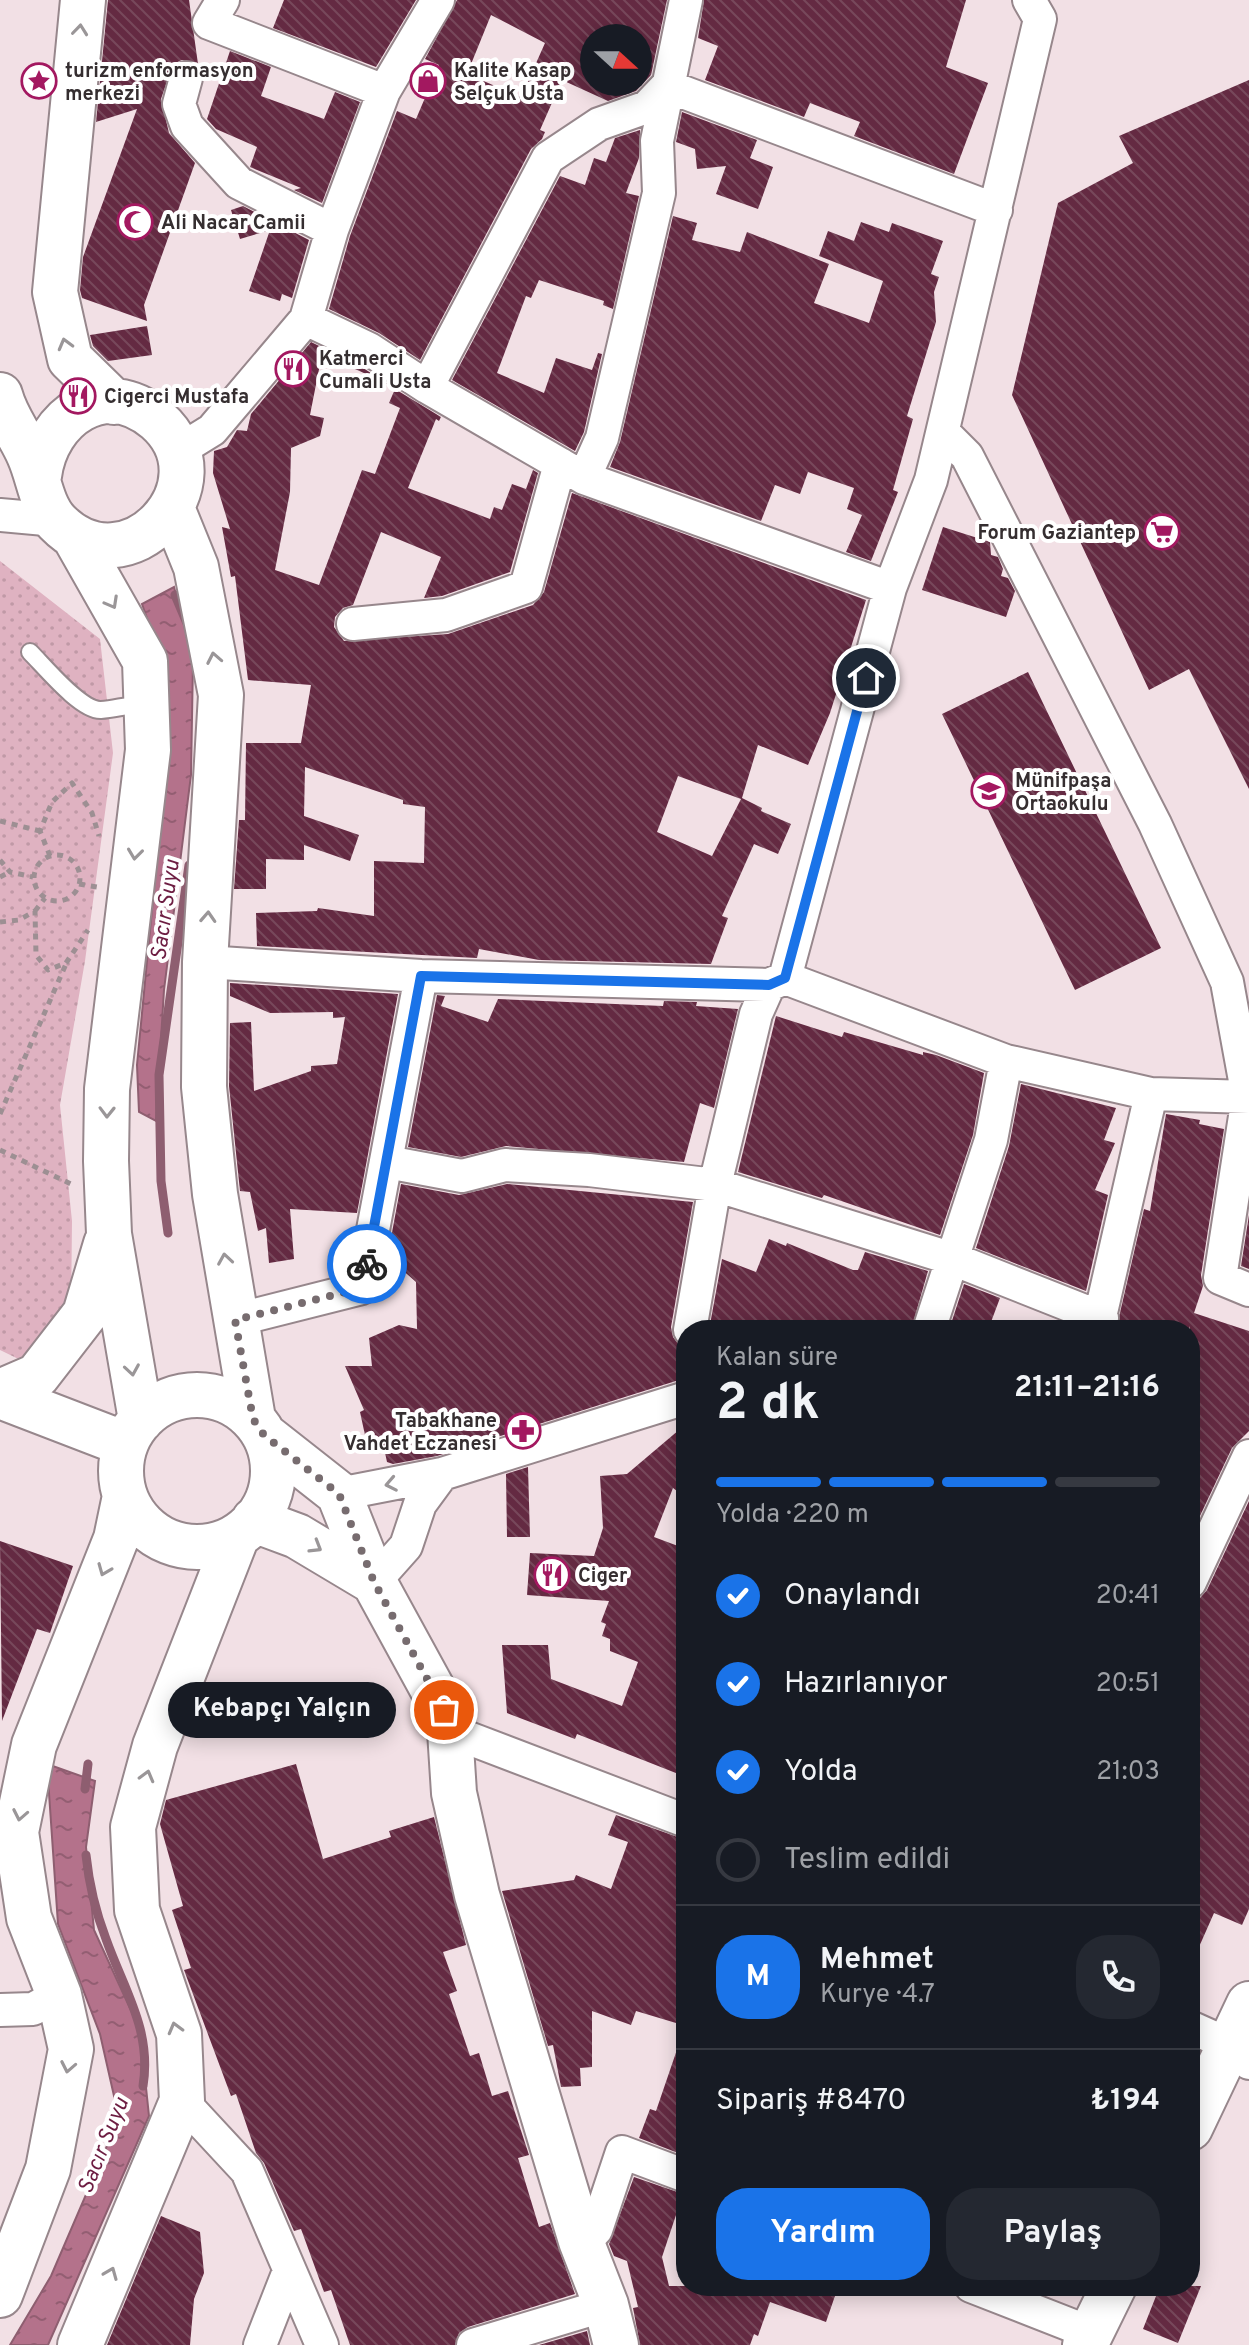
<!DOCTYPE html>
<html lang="tr">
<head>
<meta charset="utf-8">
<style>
  body { margin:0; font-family:Overpass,sans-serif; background:#242831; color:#f1f3f6; height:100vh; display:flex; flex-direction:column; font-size:30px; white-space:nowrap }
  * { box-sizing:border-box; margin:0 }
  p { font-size:26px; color:#9ea1a6 }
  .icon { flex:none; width:44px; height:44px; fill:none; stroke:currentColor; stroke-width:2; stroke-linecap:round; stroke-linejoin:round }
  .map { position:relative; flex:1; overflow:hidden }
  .details { position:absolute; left:676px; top:1320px; width:524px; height:976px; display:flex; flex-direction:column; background:#171b24; border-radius:32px; box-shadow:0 4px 20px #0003 }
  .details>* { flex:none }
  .needle { width:52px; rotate:111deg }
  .fabs { position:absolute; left:580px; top:24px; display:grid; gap:16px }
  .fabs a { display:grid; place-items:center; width:72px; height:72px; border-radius:50%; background:#171b24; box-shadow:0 4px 20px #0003; font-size:40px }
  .pin { position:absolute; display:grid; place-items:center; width:68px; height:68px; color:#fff; margin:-34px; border:4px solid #fff; border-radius:50%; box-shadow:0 2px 8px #0007 }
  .courier { position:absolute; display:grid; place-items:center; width:80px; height:80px; margin:-40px; border:6px solid #1a73e8; border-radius:50%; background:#fff; color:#222; box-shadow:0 2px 10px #0007 }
  .bubble { position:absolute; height:56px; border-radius:28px; background:#171b24; box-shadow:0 4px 20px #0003; font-size:26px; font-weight:700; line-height:56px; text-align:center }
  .head em { font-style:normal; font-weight:700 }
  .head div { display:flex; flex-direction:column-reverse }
  .head { display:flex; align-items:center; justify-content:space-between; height:136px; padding:0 40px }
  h1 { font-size:52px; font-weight:700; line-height:60px }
  .bar { display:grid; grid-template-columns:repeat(4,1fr); gap:12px 8px; align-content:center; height:96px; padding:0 40px }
  .bar i { height:10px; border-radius:6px; background:#363941 }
  .bar .active { background:#1a73e8 }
  .bar p { grid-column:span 4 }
  .line { display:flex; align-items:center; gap:20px; padding:0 40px; border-top:2px solid #363941 }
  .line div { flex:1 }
  .round { display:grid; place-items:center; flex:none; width:84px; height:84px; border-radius:32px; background:#242831 }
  ol { padding:0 40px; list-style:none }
  li { display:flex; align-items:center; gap:24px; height:88px }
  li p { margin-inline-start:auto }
  li .icon { padding:8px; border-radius:50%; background:#1a73e8; color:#fff; stroke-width:4 }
  li:last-child { color:#9ea1a6 }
  li i { width:44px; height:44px; border:4px solid #363941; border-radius:50% }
  .cta { display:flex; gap:16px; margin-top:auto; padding:16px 40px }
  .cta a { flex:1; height:92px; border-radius:32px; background:#1a73e8; color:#fff; font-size:32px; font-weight:700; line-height:92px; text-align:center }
  .cta a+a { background:#242831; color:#f1f3f6 }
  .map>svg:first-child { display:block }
  .grass { fill:url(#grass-dots) }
  .water { fill:url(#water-ripples); stroke:#8e5e70; stroke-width:2 }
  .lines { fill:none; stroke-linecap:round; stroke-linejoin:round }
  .stream { stroke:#8e5e70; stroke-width:9 }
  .building { fill:url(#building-back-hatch); fill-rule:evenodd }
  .lane-casing { stroke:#97878c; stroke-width:20 }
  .street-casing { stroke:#97878c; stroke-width:36 }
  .secondary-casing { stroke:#97878c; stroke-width:48 }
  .path { stroke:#9d8f93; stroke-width:5; stroke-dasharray:6 6; stroke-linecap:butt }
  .lane { stroke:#fff; stroke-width:16 }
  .street { stroke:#fff; stroke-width:32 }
  .secondary { stroke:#fff; stroke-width:44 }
  .oneway { stroke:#9a9698 }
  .done { stroke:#776c6f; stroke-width:8; stroke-dasharray:0 14.4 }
  .route { stroke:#1a73e8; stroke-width:10 }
  .labels { text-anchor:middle; stroke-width:8; stroke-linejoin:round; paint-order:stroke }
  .poi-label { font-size:20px; font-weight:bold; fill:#352e30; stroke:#fff; text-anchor:start }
  .water-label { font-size:22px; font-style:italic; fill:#6d1d42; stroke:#fff }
</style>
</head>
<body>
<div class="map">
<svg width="1249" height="2345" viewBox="0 0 1249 2345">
  <defs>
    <pattern id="grass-dots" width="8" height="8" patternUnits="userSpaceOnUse" patternTransform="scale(2)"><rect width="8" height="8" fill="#dfb2c1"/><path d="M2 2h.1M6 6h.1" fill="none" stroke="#c099a6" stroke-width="1.8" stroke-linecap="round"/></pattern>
    <pattern id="water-ripples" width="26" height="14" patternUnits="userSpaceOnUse" patternTransform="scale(2)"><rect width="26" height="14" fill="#b4728b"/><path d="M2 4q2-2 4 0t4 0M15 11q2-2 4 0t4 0" fill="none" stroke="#935e72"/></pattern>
    <pattern id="building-back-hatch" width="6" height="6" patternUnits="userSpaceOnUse" patternTransform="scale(2)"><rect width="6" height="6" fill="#642a42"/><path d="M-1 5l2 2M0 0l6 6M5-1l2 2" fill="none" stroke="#77485b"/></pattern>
  </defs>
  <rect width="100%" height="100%" fill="#f2e0e5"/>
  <path class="grass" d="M0,561L100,639L113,753L85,961L60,1105L72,1221L71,1313L39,1369L0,1350Z"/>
  <path class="water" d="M174,587L193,660L191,775L164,990L156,1121L139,1112L137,1065L168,743L161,658L142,604Z
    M47,1764L95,1781L86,1847L94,1930L140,2030L149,2116L48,2345H10L51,2276L119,2118L100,2034L58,1924Z"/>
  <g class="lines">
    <path class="stream" d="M175,595L186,621
      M168,1233L161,1181L159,1075L189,865
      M85,1789L88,1764
      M86,1855C89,1884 96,1913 106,1939C124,1990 152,2030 143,2086"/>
  </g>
  <path class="building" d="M108,0H189L198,64L182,60L173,64L161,99L169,133L195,163L144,305L147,321L82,298L80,290L83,257L137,109L96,122Z
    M284,0H416L376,67L273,28Z
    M457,0H667L651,75L636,91L608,101L562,80L540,130L545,132L542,139L531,149L420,360L379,333L329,309L350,236L397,111L416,119L439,65L425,59ZM491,15L545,43L521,97L467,74ZM594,38H638V82H594Z
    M704,0H966L946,67L988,83L954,174L854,136L860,122L810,103L804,117L705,80L718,46L698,38Z
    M230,51L271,67L261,96L324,119L335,92L360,102L322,203L294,190L301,188L250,167L257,147L216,129L207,119Z
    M1249,80V789L1189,669L1149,690L1012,395L1058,203L1133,163L1119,136Z
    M682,112L757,140L750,158L773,167L758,209L716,194L726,166L697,169L695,149L676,142Z
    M640,130L639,158L626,193L639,196L613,309L603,305L604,301L539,280L531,298L526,296L497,373L544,393L556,358L592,370L598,353L602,354L584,432L575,451L452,380L560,176L585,185L594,158L606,162L615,138Z
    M243,206L309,240L292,298L282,294L280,301L249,291L270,230L240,239L231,210Z
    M673,216L697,223L692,240L740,252L747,232L829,264L814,303L869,323L883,281L819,256L828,231L854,241L861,222L889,232L892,223L943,241L931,274L939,277L934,292L936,322L907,416L913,419L893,490L898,492L871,561L846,552L862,515L847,509L854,488L808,472L800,494L775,485L761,521L610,467L620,442Z
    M147,326L152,355L108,361L93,346L90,335Z
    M311,342L360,366L388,384L322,354L310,415L324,418L320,436L291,448L290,492L275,570L319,585L362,470L375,474L400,408L389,403L395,389L441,417L439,421L436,419L408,488L490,519L494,507L502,510L512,484L526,489L533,470L538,473L510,572L442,596L424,598L441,557L381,532L353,605L343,608L335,617L334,627L344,641L448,634L533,605L544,592L572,493L866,600L830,713L808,765L758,745L742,798L762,808L761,811L791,824L778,854L754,844L722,916L728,918L711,964L539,960L479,949L477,958L257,946L256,913L317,911L318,908L374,916V861L424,863L425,807L403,804V800L305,767L304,816L359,835L350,861L304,845V860L266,859V889H234L239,820H245L246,743H301L311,685L248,680L235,576L231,577L222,527L230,529L213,473L214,451L227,447L237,430L247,431L251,414ZM678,776L741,799L712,856L657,832Z
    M943,527L990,542L991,555L998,557L1003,569L1001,576L1008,578L1015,591L1006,617L922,590Z
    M1028,672L1161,948L1075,990L942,714Z
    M230,983L398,994L357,1213L290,1209L294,1259L269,1263L266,1228L258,1231L250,1192L240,1191L229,1086L230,1023L251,1022L254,1091L311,1071V1066L337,1064L345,1017L333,1018V1012L270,1013L230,996Z
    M437,995L445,996L441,1006L488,1022L498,999L663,1006L664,1001L697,1002L696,1006L738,1009L714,1108L700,1103L684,1162L506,1146L461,1157L408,1147Z
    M776,1016L842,1037L844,1032L923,1055V1052L936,1055L984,1073L973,1135L940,1235L824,1195L822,1198L738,1172Z
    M1021,1084L1116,1108L1104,1140L1115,1143L1095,1190L1108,1195L1086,1291L976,1248L1009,1146Z
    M1166,1114L1200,1120L1199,1124L1224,1129L1201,1275L1203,1286L1194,1313L1249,1331V1431L1232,1448L1190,1537V1326L1189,1330H1116L1144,1209L1150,1211Z
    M401,1184L459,1195L507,1184L693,1202L671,1327L673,1337L679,1345V1380L437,1456L393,1464L387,1462L384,1448L368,1449L360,1412L364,1410L345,1366H372L369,1338L399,1325L417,1329L416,1282L399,1267L386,1265Z
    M1249,1215V1269L1241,1266Z
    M769,1239L786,1246L787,1243L853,1270H858L865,1252L928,1271L911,1330H709L722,1259L756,1272Z
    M964,1284L1000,1298L988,1330H949Z
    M686,1424V1498L673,1488L654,1537L686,1549V1777L577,1734L575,1739L507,1713L502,1645H548L551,1679L622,1706L638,1662L610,1651V1639L602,1636L606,1624L601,1622L609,1601L527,1595L530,1553L594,1556L603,1528L600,1476L627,1474Z
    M528,1467L530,1537H507L506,1474Z
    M1249,1501V1909L1242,1925L1214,1913L1191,1965L1190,1601L1200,1598L1207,1590Z
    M0,1541L73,1566L50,1633L37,1629L2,1721Z
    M304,1684L310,1712L279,1719L273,1691Z
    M296,1764L323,1859L391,1837L389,1831L434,1817L466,1945L443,1952L457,1991L449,1994L470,2056L479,2053L492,2096L508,2091L529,2155L518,2158L539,2227L550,2223L575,2294L468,2327L459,2333L455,2345H350L331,2290L324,2292L301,2229L294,2231L264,2163L256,2153L236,2094L231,2096L184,1970L191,1968L172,1910L183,1906L160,1824L166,1800Z
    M616,1815L686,1840V2026L636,2011L631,2025L592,2011V2067L580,2068L581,2086L561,2087L553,2045L548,2046L502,1891L574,1880L576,1875L611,1889L628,1842L608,1835Z
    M682,2035H686V2156L639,2138L650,2109L656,2111Z
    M634,2177L686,2195V2208L679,2206L662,2257L669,2286H814L836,2293L826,2322L770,2302L758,2336L754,2334L750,2345H640L633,2308L638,2307L627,2261L614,2256L609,2244Z
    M161,2216L200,2232L204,2273L194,2299L190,2345H107Z
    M1160,2286H1201L1178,2343L1143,2329Z
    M587,2331L590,2345H539Z"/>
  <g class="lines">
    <defs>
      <path id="lane" d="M30,652C45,667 81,711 101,710C117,709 129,704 145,705"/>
      <path id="street" d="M223,0L209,23L384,91
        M186,78L179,104L187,126L239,183L332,230
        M306,319L369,349L427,387L584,478L890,588
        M427,387L548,158L599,124L647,107L667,86L996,210
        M944,433L967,456L1155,824L1227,982L1248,1097L1220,1278L1249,1290
        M178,451L212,430L306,319L332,230L384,91L438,0
        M584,478L602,438L659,193L657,141L686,0
        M0,515L56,520
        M353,624L446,615L526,587L560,464
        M205,962L421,976L769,985L785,978L1006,1061L1151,1094L1249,1097
        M785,978L890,588L931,480L1040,19L1029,0
        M387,1162L462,1176L505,1165L589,1170L715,1185L953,1259L1102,1318
        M235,1320L362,1288L421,976
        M690,1330L715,1185L756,1014L769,985
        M929,1330L991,1140L1006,1061
        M1097,1330L1151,1094
        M339,1494L442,1474
        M374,1582L406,1546L420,1504L442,1474L686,1398
        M1190,1582L1249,1456
        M450,1731L686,1821
        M0,2010L33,2009L59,1995
        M1190,2027L1230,2045L1249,2063
        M182,2101L247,2171L322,2345
        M581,2241L596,2230L622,2152L686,2176
        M971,2286L1091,2333
        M260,2345L289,2271
        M473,2345L606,2305"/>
      <path id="secondary" d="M83,0L55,292L70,359L114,402
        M0,395C6,418 20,434 29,455C39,477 41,505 57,522C127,594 229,483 157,420C105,375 46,417 39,476
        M172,508L196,567L221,695L205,962L204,1087L215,1194L253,1419
        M74,536L145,661L148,750L107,1089L106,1161L109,1234L141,1420
        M0,1392L37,1376L85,1314L106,1244
        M121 1471a76 76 0 1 1 152 0a76 76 0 1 1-152 0Z
        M0,1396L125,1444
        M264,1435L339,1494L374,1582L444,1710L450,1731L454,1793L477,1895L581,2241L606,2305L616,2345
        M254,1520L297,1536L374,1582
        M1190,2128L1249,2004
        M0,2295L48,2169L71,2049L59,1995L29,1918L16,1832L34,1745L116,1539L125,1496
        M80,2345L182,2101L179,2034L137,1910L133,1827L155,1746L237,1536
        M1085,2345L1114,2286"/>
    </defs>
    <use href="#lane" class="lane-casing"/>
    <use href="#street" class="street-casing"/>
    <use href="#secondary" class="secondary-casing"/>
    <path class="path" d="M0,821L40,831
      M34 878a23 23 0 1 1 46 0a23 23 0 1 1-46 0Z
      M50,856L40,831L52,802L72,783L92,813L99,836
      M0,860L10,872L33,877
      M0,877L10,872
      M79,884L97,887
      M35,911L45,898
      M0,922L19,920L35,911L36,955L48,970L66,963L88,930
      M0,1114L66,964
      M0,1150L71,1184"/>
    <use href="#lane" class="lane"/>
    <use href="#street" class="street"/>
    <use href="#secondary" class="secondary"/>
  </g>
  <defs><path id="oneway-chevron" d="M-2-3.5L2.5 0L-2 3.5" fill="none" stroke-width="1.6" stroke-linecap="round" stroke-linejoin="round" transform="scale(2)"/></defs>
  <g class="oneway">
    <use href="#oneway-chevron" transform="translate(80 30) rotate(-84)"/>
    <use href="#oneway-chevron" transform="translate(65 344) rotate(-105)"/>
    <use href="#oneway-chevron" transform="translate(112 603) rotate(61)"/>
    <use href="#oneway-chevron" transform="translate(214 658) rotate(-101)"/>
    <use href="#oneway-chevron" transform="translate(135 854) rotate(97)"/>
    <use href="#oneway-chevron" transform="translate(208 917) rotate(-87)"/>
    <use href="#oneway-chevron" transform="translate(107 1112) rotate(91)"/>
    <use href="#oneway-chevron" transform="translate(225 1259) rotate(-99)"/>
    <use href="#oneway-chevron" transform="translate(132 1370) rotate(81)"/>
    <use href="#oneway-chevron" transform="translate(391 1484) rotate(169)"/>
    <use href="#oneway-chevron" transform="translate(316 1547) rotate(31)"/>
    <use href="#oneway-chevron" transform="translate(104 1570) rotate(112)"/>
    <use href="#oneway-chevron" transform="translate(147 1776) rotate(-75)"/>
    <use href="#oneway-chevron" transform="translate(20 1815) rotate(101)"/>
    <use href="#oneway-chevron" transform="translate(175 2028) rotate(-105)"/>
    <use href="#oneway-chevron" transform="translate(68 2067) rotate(101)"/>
    <use href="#oneway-chevron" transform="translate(111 2273) rotate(-68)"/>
  </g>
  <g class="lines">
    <path class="done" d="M367,1264L362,1288L235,1320L253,1419L264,1435L339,1494L374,1582L444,1710"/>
    <path class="route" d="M367,1264L421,976L769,985L785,978L866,678"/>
  </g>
  <defs>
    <symbol id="sight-ring" viewBox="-11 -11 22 22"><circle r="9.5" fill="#fff" stroke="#a31860" stroke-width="1.5"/><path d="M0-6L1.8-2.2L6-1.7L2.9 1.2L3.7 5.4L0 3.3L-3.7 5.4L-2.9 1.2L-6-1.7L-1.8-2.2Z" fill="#a31860"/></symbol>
    <symbol id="shop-ring" viewBox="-11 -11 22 22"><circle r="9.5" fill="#fff" stroke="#a31860" stroke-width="1.5"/><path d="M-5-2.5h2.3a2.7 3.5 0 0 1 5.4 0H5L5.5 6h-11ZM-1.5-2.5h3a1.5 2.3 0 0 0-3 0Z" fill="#a31860"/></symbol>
    <symbol id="mosque-ring" viewBox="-11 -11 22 22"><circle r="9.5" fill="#fff" stroke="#a31860" stroke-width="1.5"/><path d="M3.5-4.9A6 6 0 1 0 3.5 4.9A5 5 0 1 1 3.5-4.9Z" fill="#a31860"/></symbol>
    <symbol id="restaurant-ring" viewBox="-11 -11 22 22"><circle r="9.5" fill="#fff" stroke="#a31860" stroke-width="1.5"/><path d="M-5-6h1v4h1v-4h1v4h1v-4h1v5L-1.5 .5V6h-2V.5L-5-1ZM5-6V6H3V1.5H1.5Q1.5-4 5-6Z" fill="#a31860"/></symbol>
    <symbol id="supermarket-ring" viewBox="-11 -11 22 22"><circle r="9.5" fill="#fff" stroke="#a31860" stroke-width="1.5"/><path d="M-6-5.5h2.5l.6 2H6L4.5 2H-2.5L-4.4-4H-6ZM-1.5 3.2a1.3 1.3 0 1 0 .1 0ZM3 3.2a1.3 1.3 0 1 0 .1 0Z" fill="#a31860"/></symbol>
    <symbol id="school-ring" viewBox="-11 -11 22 22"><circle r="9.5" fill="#fff" stroke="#a31860" stroke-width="1.5"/><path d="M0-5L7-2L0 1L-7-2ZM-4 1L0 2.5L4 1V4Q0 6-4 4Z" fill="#a31860"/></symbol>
    <symbol id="pharmacy-ring" viewBox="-11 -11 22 22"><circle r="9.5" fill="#fff" stroke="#a31860" stroke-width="1.5"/><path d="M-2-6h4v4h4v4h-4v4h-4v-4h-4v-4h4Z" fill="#a31860"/></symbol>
  </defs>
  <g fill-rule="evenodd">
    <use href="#sight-ring" x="19" y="61" width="40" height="40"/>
    <use href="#shop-ring" x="408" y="61" width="40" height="40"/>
    <use href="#mosque-ring" x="115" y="202" width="40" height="40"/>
    <use href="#restaurant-ring" x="273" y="349" width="40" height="40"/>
    <use href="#restaurant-ring" x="58" y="376" width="40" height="40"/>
    <use href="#supermarket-ring" x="1142" y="512" width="40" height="40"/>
    <use href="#school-ring" x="969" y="771" width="40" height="40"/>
    <use href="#pharmacy-ring" x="503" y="1411" width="40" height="40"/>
    <use href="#restaurant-ring" x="532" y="1555" width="40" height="40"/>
  </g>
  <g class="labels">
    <g class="poi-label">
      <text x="65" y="77">turizm enformasyon<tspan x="65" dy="23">merkezi</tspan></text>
      <text x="454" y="77">Kalite Kasap<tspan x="454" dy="23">Selçuk Usta</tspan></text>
      <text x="161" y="229">Ali Nacar Camii</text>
      <text x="319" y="365">Katmerci<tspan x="319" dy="23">Cumali Usta</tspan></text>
      <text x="104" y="403">Cigerci Mustafa</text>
      <text x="1136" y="539" text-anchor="end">Forum Gaziantep</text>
      <text x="1015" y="787">Münifpaşa<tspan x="1015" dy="23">Ortaokulu</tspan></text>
      <text x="497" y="1427" text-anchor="end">Tabakhane<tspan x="497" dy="23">Vahdet Eczanesi</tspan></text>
      <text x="578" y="1582">Ciger</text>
    </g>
    <g class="water-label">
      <text transform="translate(164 910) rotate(-82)" y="8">Sacır Suyu</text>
      <text transform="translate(102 2145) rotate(-68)" y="8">Sacır Suyu</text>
    </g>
  </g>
</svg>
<div class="fabs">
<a><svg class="needle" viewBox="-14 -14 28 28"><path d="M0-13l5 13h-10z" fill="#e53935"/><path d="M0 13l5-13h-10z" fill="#9ea1a6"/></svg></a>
</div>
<div class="pin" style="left:444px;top:1710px;background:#ea580c"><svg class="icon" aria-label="bag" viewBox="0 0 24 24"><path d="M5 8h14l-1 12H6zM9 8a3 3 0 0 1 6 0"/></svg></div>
<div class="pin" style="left:866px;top:678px;background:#1f2937"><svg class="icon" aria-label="home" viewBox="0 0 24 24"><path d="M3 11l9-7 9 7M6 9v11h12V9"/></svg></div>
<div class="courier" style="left:367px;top:1264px"><svg class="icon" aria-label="bike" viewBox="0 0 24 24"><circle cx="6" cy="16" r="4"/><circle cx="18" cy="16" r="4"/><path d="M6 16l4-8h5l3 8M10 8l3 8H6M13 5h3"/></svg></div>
<div class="bubble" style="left:168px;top:1682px;width:228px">Kebapçı Yalçın</div>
<section class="details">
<div class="head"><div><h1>2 dk</h1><p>Kalan süre</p></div><em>21:11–21:16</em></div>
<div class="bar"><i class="active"></i><i class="active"></i><i class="active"></i><i></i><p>Yolda · 220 m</p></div>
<ol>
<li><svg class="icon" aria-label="check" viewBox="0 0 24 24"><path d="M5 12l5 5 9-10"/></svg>Onaylandı<p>20:41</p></li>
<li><svg class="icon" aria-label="check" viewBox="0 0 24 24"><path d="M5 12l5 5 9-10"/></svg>Hazırlanıyor<p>20:51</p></li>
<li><svg class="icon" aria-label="check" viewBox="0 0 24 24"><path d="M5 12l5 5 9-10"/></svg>Yolda<p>21:03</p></li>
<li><i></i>Teslim edildi</li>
</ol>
<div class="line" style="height:144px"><b class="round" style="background:#1a73e8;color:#fff">M</b><div><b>Mehmet</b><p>Kurye · 4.7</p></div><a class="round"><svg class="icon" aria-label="phone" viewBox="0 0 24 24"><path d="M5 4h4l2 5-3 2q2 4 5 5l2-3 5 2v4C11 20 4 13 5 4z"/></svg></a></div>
<div class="line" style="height:104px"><div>Sipariş #8470</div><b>₺194</b></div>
<div class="cta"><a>Yardım</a><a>Paylaş</a></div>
</section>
</div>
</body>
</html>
